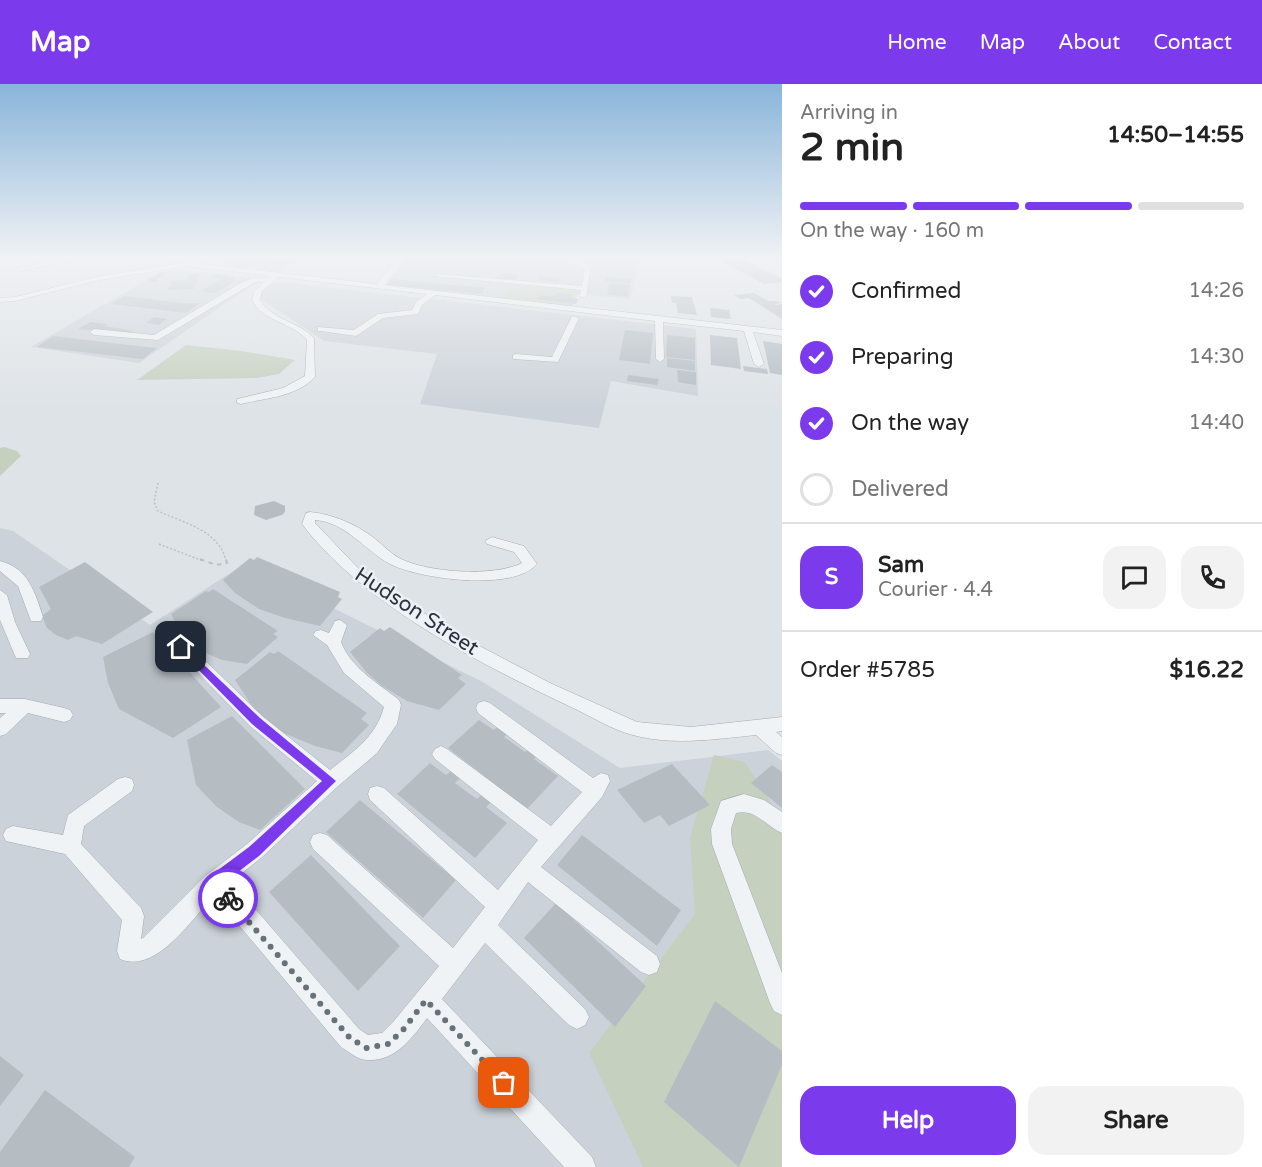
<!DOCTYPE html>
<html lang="en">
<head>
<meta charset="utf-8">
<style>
  body { margin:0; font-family:"Varela Round",sans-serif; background:#f2f2f2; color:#222; height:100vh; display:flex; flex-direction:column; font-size:22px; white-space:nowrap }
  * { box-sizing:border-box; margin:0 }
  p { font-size:20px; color:#767676 }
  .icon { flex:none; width:33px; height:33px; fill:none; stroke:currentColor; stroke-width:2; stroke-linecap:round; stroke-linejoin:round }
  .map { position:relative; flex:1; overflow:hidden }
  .side { display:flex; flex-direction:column; background:#fff; width:480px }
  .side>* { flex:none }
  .pin { position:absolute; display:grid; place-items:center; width:51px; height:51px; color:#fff; margin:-26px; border-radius:12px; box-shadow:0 3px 9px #0006 }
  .courier { position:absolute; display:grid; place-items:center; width:60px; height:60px; margin:-30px; border:4px solid #7c3aed; border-radius:50%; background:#fff; color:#222; box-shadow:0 2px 8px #0007 }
  .headline em { font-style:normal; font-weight:800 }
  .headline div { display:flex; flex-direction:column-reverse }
  .headline { display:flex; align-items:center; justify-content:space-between; height:102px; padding:0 18px }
  h1 { font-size:39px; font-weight:800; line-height:45px }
  .bar { display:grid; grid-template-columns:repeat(4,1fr); gap:9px 6px; align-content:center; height:72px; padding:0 18px }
  .bar i { height:8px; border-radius:4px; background:#e0e0e0 }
  .bar .active { background:#7c3aed }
  .bar p { grid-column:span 4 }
  .line { display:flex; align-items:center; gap:15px; padding:0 18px; border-top:2px solid #e0e0e0 }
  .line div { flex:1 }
  .round { display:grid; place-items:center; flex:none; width:63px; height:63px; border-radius:18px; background:#f2f2f2 }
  ol { padding:0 18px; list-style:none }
  li { display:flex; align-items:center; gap:18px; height:66px }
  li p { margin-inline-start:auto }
  li .icon { padding:6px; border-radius:50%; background:#7c3aed; color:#fff; stroke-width:4 }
  li:last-child { color:#767676 }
  li i { width:33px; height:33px; border:3px solid #e0e0e0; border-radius:50% }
  .button { display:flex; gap:12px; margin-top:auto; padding:12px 18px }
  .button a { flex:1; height:69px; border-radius:18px; background:#7c3aed; color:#fff; font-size:24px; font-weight:800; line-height:69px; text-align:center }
  .button a+a { background:#f2f2f2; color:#222 }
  header { display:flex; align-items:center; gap:36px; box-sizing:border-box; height:84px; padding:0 30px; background:#7c3aed; color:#fff }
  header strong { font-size:28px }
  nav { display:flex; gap:33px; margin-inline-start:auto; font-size:21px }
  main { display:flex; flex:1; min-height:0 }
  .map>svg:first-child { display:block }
  .built { fill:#ccd2d9 }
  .green { fill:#c6d0bf }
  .building { fill:#b5bdc3 }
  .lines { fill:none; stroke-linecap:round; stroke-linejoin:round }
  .minor-casing { stroke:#a4abb1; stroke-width:1 }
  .path-far1 { stroke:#bcc1c5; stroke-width:1.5; stroke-dasharray:2 2; stroke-linecap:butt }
  .path { stroke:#bcc1c5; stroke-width:2; stroke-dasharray:4.5 4.5; stroke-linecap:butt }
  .minor { fill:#f0f3f5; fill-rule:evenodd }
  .route { fill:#7c3aed }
  .done { stroke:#687178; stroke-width:6; stroke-dasharray:0 10.8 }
  .labels { text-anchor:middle; stroke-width:5; stroke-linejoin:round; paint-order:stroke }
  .street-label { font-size:21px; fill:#28333d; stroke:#edf1f5 }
</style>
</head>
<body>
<header>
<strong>Map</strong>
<nav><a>Home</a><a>Map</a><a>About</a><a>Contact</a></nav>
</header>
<main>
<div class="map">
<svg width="782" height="1083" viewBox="0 0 782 1083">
  <rect width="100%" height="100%" fill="#dee3e7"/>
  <path class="built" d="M234,174H296L278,190L221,182Z
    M407,174H642L630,215L578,210L579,207L501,215L386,201Z
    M180,186L261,195L139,279L31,263L160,188Z
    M280,198L696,245L698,312L611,297L599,344L420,320L437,270L324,257L261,215L258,209L272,200Z
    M0,444L13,447L150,541L244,480L483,598L620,684L768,666L782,677V1083H0Z"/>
  <path class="green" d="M516,201L573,204L579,207L571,224L501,215Z
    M186,261L242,267L295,276L279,290L257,294L137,296Z
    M4,363L17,367L21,372L0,392V364Z
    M714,671L745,678L782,736V1083H643L589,969L695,830L690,754Z"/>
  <path class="building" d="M240,174L262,175L293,174L284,181Z
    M716,174H740L782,195V198L764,200Z
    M161,188L168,189L155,196H159L157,198L146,197Z
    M508,189L519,191L517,196L495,195L498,190Z
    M189,190H201L194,205L167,206L172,197L186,196Z
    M215,190L230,191L228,193L235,194L232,199L216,209L201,207L221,195L211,194Z
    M540,192L560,194L558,198L538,196Z
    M606,193L631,195L630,200L604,197Z
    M391,195L485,204L482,210L386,201Z
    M610,199L630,201L628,213L607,210Z
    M558,209L571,210L570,214L578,215L576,220L537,215L539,211L552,212Z
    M754,209L768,217H775L781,219L774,220L776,221L782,220V235L749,214L740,215L734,211Z
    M124,212L183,219H200L186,229L111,220Z
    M671,212L692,213L697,231L678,229L676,219H672Z
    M710,224L729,226L731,235L711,233Z
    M154,233L167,235L159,241L146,239Z
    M91,238L108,240L104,242L133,247L130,250L78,245Z
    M625,246L653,249L650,280L619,276Z
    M667,251L695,254V276L666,273Z
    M710,251L737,254L741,285L711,281Z
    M53,252L129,261L157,264L143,275L37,263Z
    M763,257L782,260V291L770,289Z
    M667,274L695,277V287L667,283Z
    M743,282L767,285L768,290L744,287Z
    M677,286L696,288V301L678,298Z
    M628,291L659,295L657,301L627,297Z
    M274,417L285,422V428L282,431L266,436L254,431L255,422Z
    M257,473L340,508L338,513L342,515L320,542L285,534L259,525L235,509L223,496L250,474L254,476Z
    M85,478L153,528L102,560L76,552L68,556L56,551L47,544L42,532L51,525L39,503Z
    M213,505L278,547L273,550L278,553L247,580L222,576L197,565L182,550L171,530L206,507L209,508Z
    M390,543L462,591L458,594L466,600L439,626L407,617L382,602L367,589L350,568L380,544L384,547Z
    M153,548L221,623L173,654L119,625L108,599L103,573Z
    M278,567L367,629L361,635L369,641L342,669L315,662L283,649L260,634L235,596L270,568L274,570Z
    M232,632L305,705L260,746L239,738L217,723L196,701L187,656Z
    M479,636L494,646L500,641L509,648L504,653L525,668L530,663L539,670L534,675L558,692L527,725L448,664Z
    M430,679L446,691L452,686L461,693L455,699L477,715L483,709L492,717L486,723L507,739L475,774L397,710Z
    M672,680L710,721L669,742L660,731L644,739L617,706Z
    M772,681L782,688V724L751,699Z
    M360,716L456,796L423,834L326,748Z
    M582,751L681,826L657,862L557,781Z
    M311,771L400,862L358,907L269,808Z
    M556,819L646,902L615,943L524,854Z
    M715,917L782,967V981L739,1083L664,1018Z
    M0,972L24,991L0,1022Z
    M45,1006L135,1073L129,1083H0V1068Z"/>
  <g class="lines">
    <defs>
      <path id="minor" d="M64,174H80L19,187L16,185Z
        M399,174H406L384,201L782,246V252L753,248L764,280L759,283L754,280L744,247L663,238L664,275L660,278L656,275L655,237L435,211L422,221L418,230L383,234L356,252L321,247H318V243L354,246L378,230L412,226L416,218L427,210L279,193L262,207L260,216C270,235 300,238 314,254L315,293C296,313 266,314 241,320L237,319V315L283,304L305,292L307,256C292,238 263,238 252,216L254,208L264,198H256L245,204L158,256L94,251L90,248L94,245L154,251L239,200L252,194H269L272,192L187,182L100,196L15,217L0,218V214L15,213L100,192L187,178L377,200Z
        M557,174H575L591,182L586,214L579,212L581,206L434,192L438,190L582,202L585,184Z
        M572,232L579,234L558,278L513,275V271L516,270L552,273Z
        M310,428C332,430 356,440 374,454C382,460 390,469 399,474C428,489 494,493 522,479L514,468L487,460L485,457L492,453L524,462L537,480C514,508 419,495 390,480C365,467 346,438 315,436V439L359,485L449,546L550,599L637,638L691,643L782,633V647L776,648L782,653V671L776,669L756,651C716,655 672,662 633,651C612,646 591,632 571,623C482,581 361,519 302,440L306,429Z
        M0,477C28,484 35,508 43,533L41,537H31L18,502L0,487Z
        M0,506L7,511L15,538L30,570L28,574H16L0,536Z
        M340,536L347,541L341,558C351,584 378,599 399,616L401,621L397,640L377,669L337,703L261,774L228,800L244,812L359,945L368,951L382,949L394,937L439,882L313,765L310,758L313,751L320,749L327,751L453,864L485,823L370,716L368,710L370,704L377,702L384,704L498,806L538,756L435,675L432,670L435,665L441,662L447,665L551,742L582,708L478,629L476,624L478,619L484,617L490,619L593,694L601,689L608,691L610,697L602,713L541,783L657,872L660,880L657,888L649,891L641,888L528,798L498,841L585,925L589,933L585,941L577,945L569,941L485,859L442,915L592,1073L596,1083H564L427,934C412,954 395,978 367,976C358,976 348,967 341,963L228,828L212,814C190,837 156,890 120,875L117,867L122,836L65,770L6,757L3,751L6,745L13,742L63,751L68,731L118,695L125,693L132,695L134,701L132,707L84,742L81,760L141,824L144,832L141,855L143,854L204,793L247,760L317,697L250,642L163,553L160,549L163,545H173L262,632L330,686C353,668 376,653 384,623L344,589L327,561L313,551L316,547L321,546L329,549L335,537Z
        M0,615H25L64,624L70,626L73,631L70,636L64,638L28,629L6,650L0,652V634L6,629H0Z
        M744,710L764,716L782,728V749C765,742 756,724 736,729L731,745L732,760L782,889V931L774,927L770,919L712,760L711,745L721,717Z"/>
    </defs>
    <use href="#minor" class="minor-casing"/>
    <path class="path-far1" d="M158,399L154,418L158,427C184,439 219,446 226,477
      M159,460L203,477"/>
    <path class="path" d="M200,475L216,481L227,479L226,475"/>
    <use href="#minor" class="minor"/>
  </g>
  <linearGradient id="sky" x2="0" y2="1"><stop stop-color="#89b5da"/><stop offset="0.53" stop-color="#f0f2f4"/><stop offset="1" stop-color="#f0f2f4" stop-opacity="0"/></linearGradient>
  <rect width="782" height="326" fill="url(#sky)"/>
  <path class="route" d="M181,559L260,634L336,697L259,772L222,800L233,809L235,814L233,819L228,821L206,805L204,800L206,795L249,763L322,697L252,640L178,565V560Z"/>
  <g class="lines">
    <path class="done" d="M228,814L350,954L366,964L388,960L403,946L426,916L504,999"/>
  </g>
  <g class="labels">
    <g class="street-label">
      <text transform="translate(417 527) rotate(33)" y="7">Hudson Street</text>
    </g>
  </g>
</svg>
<div class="pin" style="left:504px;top:999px;background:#ea580c"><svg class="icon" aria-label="bag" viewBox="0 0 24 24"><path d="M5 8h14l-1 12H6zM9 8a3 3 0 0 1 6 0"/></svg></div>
<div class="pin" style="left:181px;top:563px;background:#1f2937"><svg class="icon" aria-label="home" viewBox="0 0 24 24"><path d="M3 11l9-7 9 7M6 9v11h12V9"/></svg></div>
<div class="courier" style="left:228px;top:814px"><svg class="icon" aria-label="bike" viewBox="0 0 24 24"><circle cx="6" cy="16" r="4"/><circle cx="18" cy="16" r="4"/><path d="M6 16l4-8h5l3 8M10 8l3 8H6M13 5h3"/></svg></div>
</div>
<section class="side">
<div class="headline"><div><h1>2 min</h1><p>Arriving in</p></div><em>14:50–14:55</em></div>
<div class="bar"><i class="active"></i><i class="active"></i><i class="active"></i><i></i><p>On the way · 160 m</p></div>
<ol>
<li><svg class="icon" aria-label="check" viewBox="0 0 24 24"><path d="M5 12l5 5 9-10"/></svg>Confirmed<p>14:26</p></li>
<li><svg class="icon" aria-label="check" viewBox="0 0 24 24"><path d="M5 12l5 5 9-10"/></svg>Preparing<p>14:30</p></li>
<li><svg class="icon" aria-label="check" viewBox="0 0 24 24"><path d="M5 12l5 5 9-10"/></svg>On the way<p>14:40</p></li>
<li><i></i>Delivered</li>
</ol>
<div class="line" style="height:108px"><b class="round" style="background:#7c3aed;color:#fff">S</b><div><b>Sam</b><p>Courier · 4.4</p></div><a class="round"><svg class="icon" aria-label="chat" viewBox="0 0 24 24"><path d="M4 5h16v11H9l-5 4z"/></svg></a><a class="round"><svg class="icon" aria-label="phone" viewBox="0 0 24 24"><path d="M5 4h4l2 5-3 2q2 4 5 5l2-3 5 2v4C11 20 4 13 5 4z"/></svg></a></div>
<div class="line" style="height:78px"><div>Order #5785</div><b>$16.22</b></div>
<div class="button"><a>Help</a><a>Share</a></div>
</section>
</main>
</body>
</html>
